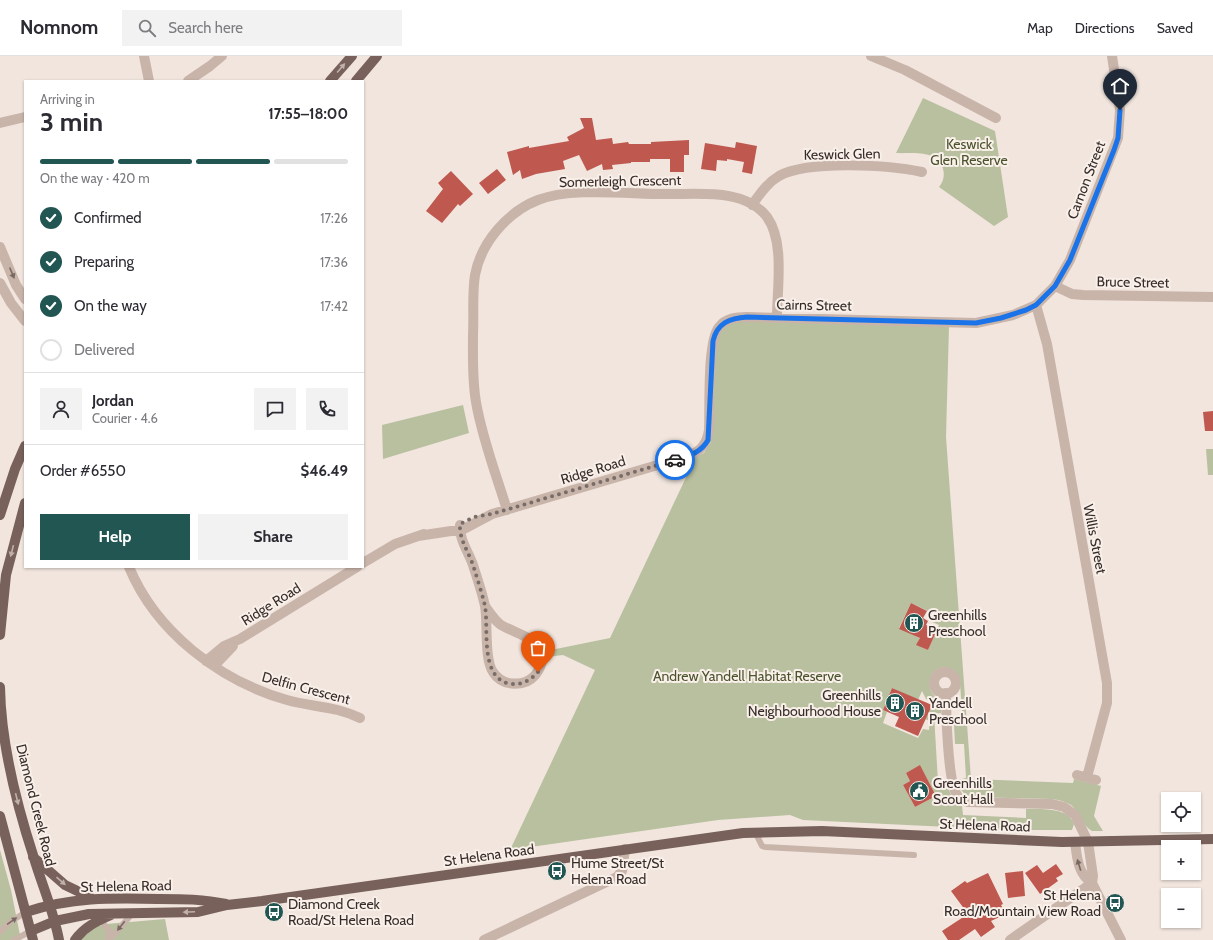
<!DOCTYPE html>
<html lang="en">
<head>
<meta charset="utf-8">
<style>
  body { margin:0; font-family:Cabin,sans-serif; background:#f2f2f3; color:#2b2b33; height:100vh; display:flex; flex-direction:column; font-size:15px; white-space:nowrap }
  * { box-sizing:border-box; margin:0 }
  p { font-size:13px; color:#7c7c81 }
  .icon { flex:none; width:22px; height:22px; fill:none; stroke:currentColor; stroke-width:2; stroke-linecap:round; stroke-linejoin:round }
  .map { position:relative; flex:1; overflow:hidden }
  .drawer { position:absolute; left:24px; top:24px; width:340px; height:488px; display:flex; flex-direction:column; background:#fff; border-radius:0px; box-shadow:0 1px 3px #0004 }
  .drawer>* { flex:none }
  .tools { position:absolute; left:1161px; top:736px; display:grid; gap:8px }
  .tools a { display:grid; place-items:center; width:40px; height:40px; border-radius:0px; background:#fff; box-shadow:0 1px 3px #0004; font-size:20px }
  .pin { position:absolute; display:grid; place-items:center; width:34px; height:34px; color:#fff; margin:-41px -17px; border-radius:50% 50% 50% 0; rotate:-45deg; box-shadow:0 0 4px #0007 }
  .pin .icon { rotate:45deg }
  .courier { position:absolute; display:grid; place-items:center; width:40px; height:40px; margin:-20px; border:3px solid #1a73e8; border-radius:50%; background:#fff; color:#222; box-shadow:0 1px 5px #0007 }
  .summary em { font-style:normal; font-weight:700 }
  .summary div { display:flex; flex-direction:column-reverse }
  .summary { display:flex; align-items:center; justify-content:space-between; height:68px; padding:0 16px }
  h1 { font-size:26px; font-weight:700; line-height:30px }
  .bar { display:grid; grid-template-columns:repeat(4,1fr); gap:6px 4px; align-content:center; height:48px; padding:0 16px }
  .bar i { height:5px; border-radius:3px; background:#e1e1e2 }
  .bar .selected { background:#215652 }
  .bar p { grid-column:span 4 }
  .line { display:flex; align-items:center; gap:10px; padding:0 16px; border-top:1px solid #e1e1e2 }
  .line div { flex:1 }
  .round { display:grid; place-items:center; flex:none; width:42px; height:42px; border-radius:0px; background:#f2f2f3 }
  ol { padding:0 16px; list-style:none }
  li { display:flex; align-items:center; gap:12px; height:44px }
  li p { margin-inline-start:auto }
  li .icon { padding:4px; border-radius:50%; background:#215652; color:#fff; stroke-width:4 }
  li:last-child { color:#7c7c81 }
  li i { width:22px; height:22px; border:2px solid #e1e1e2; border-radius:50% }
  .button { display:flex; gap:8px; margin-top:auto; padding:8px 16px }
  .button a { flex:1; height:46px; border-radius:0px; background:#215652; color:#fff; font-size:16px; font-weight:700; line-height:46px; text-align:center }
  .button a+a { background:#f2f2f3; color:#2b2b33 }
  header { display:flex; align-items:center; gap:24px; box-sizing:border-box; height:56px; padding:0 20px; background:#fff; border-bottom:1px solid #e1e1e2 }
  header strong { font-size:19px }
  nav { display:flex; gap:22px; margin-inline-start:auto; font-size:14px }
  .search { width:280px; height:36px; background:#f2f2f3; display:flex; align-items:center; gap:10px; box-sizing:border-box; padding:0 14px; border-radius:0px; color:#7c7c81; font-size:15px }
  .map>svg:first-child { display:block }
  .green { fill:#b9c09f; fill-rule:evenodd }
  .building { fill:#bf584e }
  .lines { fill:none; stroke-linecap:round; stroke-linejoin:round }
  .service { stroke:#c9b4aa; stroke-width:6 }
  .minor { stroke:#c9b4aa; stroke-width:10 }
  .tertiary { stroke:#c9b4aa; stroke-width:10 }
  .primary { stroke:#78615b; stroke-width:10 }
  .oneway { fill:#bfb0aa }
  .oneway2 { fill:#796963 }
  .done { stroke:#786d68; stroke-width:4; stroke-dasharray:0 7.2 }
  .route { stroke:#1a73e8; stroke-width:5 }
  .labels { text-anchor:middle; stroke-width:4; stroke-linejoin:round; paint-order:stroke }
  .park-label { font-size:14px; fill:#4c542e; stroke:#f9f0ea }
  .street-label { font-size:14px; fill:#372c29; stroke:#f9f0ea }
  .poi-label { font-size:14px; fill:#372c29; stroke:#f9f0ea; text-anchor:start }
</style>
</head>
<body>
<header>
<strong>Nomnom</strong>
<div class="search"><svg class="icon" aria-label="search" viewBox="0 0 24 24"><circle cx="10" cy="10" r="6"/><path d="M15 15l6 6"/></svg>Search here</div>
<nav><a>Map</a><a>Directions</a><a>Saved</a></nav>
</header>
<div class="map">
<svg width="1213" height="884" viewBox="0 0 1213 884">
  <rect width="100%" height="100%" fill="#f1e5de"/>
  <path class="green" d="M923,42L995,75L1008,161L994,170L939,131C943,126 945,120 943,113C938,93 911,98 896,97Z
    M739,265L949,270L946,381L971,723L1073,727L1074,723L1101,730L1094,760L1103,775H1092L1089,773C1072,757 1082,747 1051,743L975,741C965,740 959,735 958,724L966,722L964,688H955L954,669L963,668L960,628L956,616C951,612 945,610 938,613C930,617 928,627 931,635C933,639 937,641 939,645C941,649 941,653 941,657L934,658L938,726L946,727L952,741L962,750L963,759L1026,762V753C1041,753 1069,751 1074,768L1072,774H1011L803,764L790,759L718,764L510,794L595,614L563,599L546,601V595L610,582L690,413L687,405L704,397L711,386C712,367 712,287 721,275C726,269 731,267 739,265ZM911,547L934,558L930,565L939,569L928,594L917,589L920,582L899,572ZM892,632L918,644L922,635L926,643L933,646L925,663L930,665L929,674L923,673L918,682L883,667L887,656L883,654ZM920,710L936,740L915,751L903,729L910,725L906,717Z
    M463,349L469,377L383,403L382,369Z
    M1206,393H1213V419H1208Z
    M0,794L11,834L21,884H0Z
    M165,863L169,884H80L95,871L106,868Z"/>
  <path class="building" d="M580,62H592L596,84L612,82L613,88L628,86L629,88H651V86L689,84V99H684V116H670V103H650V106H631V107L612,109L613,113L603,114L602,108L587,115L579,99L563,105L565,113L536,118L522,123L520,114L513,119L507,96L529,90V92L569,85L567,81L584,72Z
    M736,86L757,90L752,118L742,116L744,106L727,103V105L717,104L716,115L701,113L705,87L735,92Z
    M497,113L506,124L488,138L479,127Z
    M451,115L473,138L460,150L458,148L442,167L426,155L443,133L438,127Z
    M1213,355V375H1205L1203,356Z
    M911,547L927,555L923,562L928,565L926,569L937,574L928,594L916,589L920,582L899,573Z
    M892,632L932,649L918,680L895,670L899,661L883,654Z
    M920,709L936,740L915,751L903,729L910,725L906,717Z
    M1056,808L1063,818L1056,822L1058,825L1040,838L1025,817L1037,809L1043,817Z
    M1023,815L1025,840L1008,842L1005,817Z
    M988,817L1003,848L1001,849L1006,858L991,865L995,871L981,881L975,873L959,884H948L942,875L968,858L951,835L965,825L967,827Z"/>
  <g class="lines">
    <path class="service" d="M755,776L762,790L765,791L914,799
      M100,864L109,874L108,884
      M0,876L10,866L26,856
      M14,884L31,875
      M109,884L132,858"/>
    <path class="minor" d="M144,0L149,25
      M871,0L905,14L996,62
      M188,25L210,10L222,0
      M0,67L25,61
      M752,149C760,138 767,127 779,120C808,104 890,109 922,116
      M1055,230L1072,238L1083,239L1213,241
      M1036,249L1047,288L1107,627V647L1087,721
      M507,454C496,418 482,382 476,346C472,323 473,300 473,277C474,259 472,238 475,219C481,187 507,156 538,144C571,131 628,138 664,138C696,139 744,131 767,161C785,186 777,232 777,262
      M460,469C459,483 468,495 473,509C477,522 482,536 485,550C488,566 484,603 493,616C500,627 510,629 522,627C528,626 535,621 538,615C555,585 518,579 501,569C494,564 490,557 485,550
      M418,480L451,475H460L492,458L688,400C701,395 707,388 709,374C710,353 707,285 719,271C726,262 737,261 747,261L976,267L1013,259L1036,249L1055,230L1070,204L1118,82L1120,54L1112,0
      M363,507L395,488L424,478
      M129,511C156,576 220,625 287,644C311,651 336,650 360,662
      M206,605L224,590L240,583L357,511
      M214,610L233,590
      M934 627a11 11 0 1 1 22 0a11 11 0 1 1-22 0Z
      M946,637C946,657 948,723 956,737C958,742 963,745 968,746L1052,748L1064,751L1075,759L1088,786
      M1077,719L1096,724
      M484,884L617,821L622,815L625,793
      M1010,884L1092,827"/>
    <path class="tertiary" d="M0,191L16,229L25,243
      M0,227L11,247L25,265
      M1075,786C1077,802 1078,818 1092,827L1121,884
      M1088,786L1093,820L1092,827"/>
    <path class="primary" d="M330,25L352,0
      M356,25L377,0
      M0,459L15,413L25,390
      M0,579L6,519L25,447
      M0,631C1,689 16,747 34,802C42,829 54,856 59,884
      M0,760L33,884
      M33,801L65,829L90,841
      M26,856C72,841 111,842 159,843C182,843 204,843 226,848
      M31,875L55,865L89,858L198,856L227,849L262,845L743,777L822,775L1062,786L1213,783
      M75,884C84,871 97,865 111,859"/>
  </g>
  <defs><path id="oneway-solid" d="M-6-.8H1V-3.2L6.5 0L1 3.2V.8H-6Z"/></defs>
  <g class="oneway">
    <use href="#oneway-solid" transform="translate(341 12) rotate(-49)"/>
    <use href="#oneway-solid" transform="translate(12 495) rotate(104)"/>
    <use href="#oneway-solid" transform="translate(17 743) rotate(76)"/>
    <use href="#oneway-solid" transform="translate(61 825) rotate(41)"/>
    <use href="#oneway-solid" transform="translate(189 856) rotate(178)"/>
  </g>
  <g class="oneway2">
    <use href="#oneway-solid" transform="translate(12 217) rotate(67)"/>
    <use href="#oneway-solid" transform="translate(1079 809) rotate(-107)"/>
    <use href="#oneway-solid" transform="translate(12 865) rotate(-35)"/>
    <use href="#oneway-solid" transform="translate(121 870) rotate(128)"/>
  </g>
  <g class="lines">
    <path class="done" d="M538,616C531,624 522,629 511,628C479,623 489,573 485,550C482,537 477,522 473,509C468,495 459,483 460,468L474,461L492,458L675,404"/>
    <path class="route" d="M675,404C688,400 701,397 708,384L713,285C717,267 730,262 747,261L976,267L1001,262L1026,254L1036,249L1055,230L1070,204L1114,94L1118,82L1120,54"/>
  </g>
  <defs>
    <symbol id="building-disc" viewBox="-11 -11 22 22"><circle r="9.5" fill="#215652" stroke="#f9f0ea"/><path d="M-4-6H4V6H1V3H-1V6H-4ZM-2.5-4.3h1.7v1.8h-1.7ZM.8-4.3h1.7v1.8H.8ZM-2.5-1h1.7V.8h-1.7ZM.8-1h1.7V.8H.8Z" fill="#fff"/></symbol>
    <symbol id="civic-disc" viewBox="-11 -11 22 22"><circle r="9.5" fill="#215652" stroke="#f9f0ea"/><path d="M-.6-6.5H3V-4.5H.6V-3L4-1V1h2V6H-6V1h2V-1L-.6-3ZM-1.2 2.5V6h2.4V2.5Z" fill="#fff"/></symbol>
    <symbol id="bus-disc" viewBox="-11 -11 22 22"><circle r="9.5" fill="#215652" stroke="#f9f0ea"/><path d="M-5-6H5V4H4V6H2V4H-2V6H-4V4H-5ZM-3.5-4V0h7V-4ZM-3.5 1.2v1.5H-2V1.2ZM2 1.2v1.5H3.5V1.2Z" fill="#fff"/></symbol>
  </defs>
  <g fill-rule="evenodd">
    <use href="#building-disc" x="903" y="556" width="22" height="22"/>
    <use href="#building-disc" x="884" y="636" width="22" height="22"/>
    <use href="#building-disc" x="904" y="644" width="22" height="22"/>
    <use href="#civic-disc" x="908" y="724" width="22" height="22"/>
    <use href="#bus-disc" x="546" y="804" width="22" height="22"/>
    <use href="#bus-disc" x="1104" y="836" width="22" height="22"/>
    <use href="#bus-disc" x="263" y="845" width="22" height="22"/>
  </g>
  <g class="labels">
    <g class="park-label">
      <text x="969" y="93">Keswick<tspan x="969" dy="16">Glen Reserve</tspan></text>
      <text x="747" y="625">Andrew Yandell Habitat Reserve</text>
    </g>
    <g class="street-label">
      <text transform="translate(842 98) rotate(-1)" y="5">Keswick Glen</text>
      <text transform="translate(1086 124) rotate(-69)" y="5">Carnon Street</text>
      <text transform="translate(620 125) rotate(-1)" y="5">Somerleigh Crescent</text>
      <text transform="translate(1133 226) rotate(1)" y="5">Bruce Street</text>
      <text transform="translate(814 249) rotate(1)" y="5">Cairns Street</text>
      <text transform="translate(593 414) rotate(-17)" y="5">Ridge Road</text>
      <text transform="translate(1095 483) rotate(79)" y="5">Willis Street</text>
      <text transform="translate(271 548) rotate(-32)" y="5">Ridge Road</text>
      <text transform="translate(306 632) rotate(15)" y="5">Delfin Crescent</text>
      <text transform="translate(36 749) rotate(76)" y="5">Diamond Creek Road</text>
      <text transform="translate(985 769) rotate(2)" y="5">St Helena Road</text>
      <text transform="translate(489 799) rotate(-8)" y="5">St Helena Road</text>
      <text transform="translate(126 830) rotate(-1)" y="5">St Helena Road</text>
    </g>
    <g class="poi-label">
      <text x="928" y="564">Greenhills<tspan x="928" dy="16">Preschool</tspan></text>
      <text x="881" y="644" text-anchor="end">Greenhills<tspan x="881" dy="16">Neighbourhood House</tspan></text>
      <text x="929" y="652">Yandell<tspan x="929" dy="16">Preschool</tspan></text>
      <text x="933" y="732">Greenhills<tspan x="933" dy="16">Scout Hall</tspan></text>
      <text x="571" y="812">Hume Street/St<tspan x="571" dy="16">Helena Road</tspan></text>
      <text x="1101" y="844" text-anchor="end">St Helena<tspan x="1101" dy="16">Road/Mountain View Road</tspan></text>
      <text x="288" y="853">Diamond Creek<tspan x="288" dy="16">Road/St Helena Road</tspan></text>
    </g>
  </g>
</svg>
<div class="tools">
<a><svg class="icon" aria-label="locate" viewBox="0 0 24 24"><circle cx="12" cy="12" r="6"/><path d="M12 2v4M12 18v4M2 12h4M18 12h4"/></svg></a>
<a>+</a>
<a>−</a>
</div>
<div class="pin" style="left:538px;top:616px;background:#ea580c"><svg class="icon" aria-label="bag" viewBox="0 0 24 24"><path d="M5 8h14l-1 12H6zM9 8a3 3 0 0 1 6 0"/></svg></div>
<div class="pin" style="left:1120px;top:54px;background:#1f2937"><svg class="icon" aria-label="home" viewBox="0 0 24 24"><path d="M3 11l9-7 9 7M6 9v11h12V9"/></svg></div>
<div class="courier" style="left:675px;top:404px"><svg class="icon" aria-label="car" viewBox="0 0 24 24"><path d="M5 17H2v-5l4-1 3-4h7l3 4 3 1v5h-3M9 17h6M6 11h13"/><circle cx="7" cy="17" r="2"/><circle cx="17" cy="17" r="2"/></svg></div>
<section class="drawer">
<div class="summary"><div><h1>3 min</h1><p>Arriving in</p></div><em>17:55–18:00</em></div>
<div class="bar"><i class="selected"></i><i class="selected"></i><i class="selected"></i><i></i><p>On the way · 420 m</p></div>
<ol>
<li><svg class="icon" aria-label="check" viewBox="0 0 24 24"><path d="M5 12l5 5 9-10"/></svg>Confirmed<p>17:26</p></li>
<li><svg class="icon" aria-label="check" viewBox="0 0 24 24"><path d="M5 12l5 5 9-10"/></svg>Preparing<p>17:36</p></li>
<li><svg class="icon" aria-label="check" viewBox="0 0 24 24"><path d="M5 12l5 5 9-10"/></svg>On the way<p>17:42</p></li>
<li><i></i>Delivered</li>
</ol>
<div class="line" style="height:72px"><a class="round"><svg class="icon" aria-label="person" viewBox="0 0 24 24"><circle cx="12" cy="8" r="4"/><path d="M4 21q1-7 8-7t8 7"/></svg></a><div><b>Jordan</b><p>Courier · 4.6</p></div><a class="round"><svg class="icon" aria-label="chat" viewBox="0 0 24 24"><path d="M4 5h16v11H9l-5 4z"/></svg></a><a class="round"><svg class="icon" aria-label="phone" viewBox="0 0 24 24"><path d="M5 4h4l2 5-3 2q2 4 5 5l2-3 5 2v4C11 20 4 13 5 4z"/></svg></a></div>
<div class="line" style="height:52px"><div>Order #6550</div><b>$46.49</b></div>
<div class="button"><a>Help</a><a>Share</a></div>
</section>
</div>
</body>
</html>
